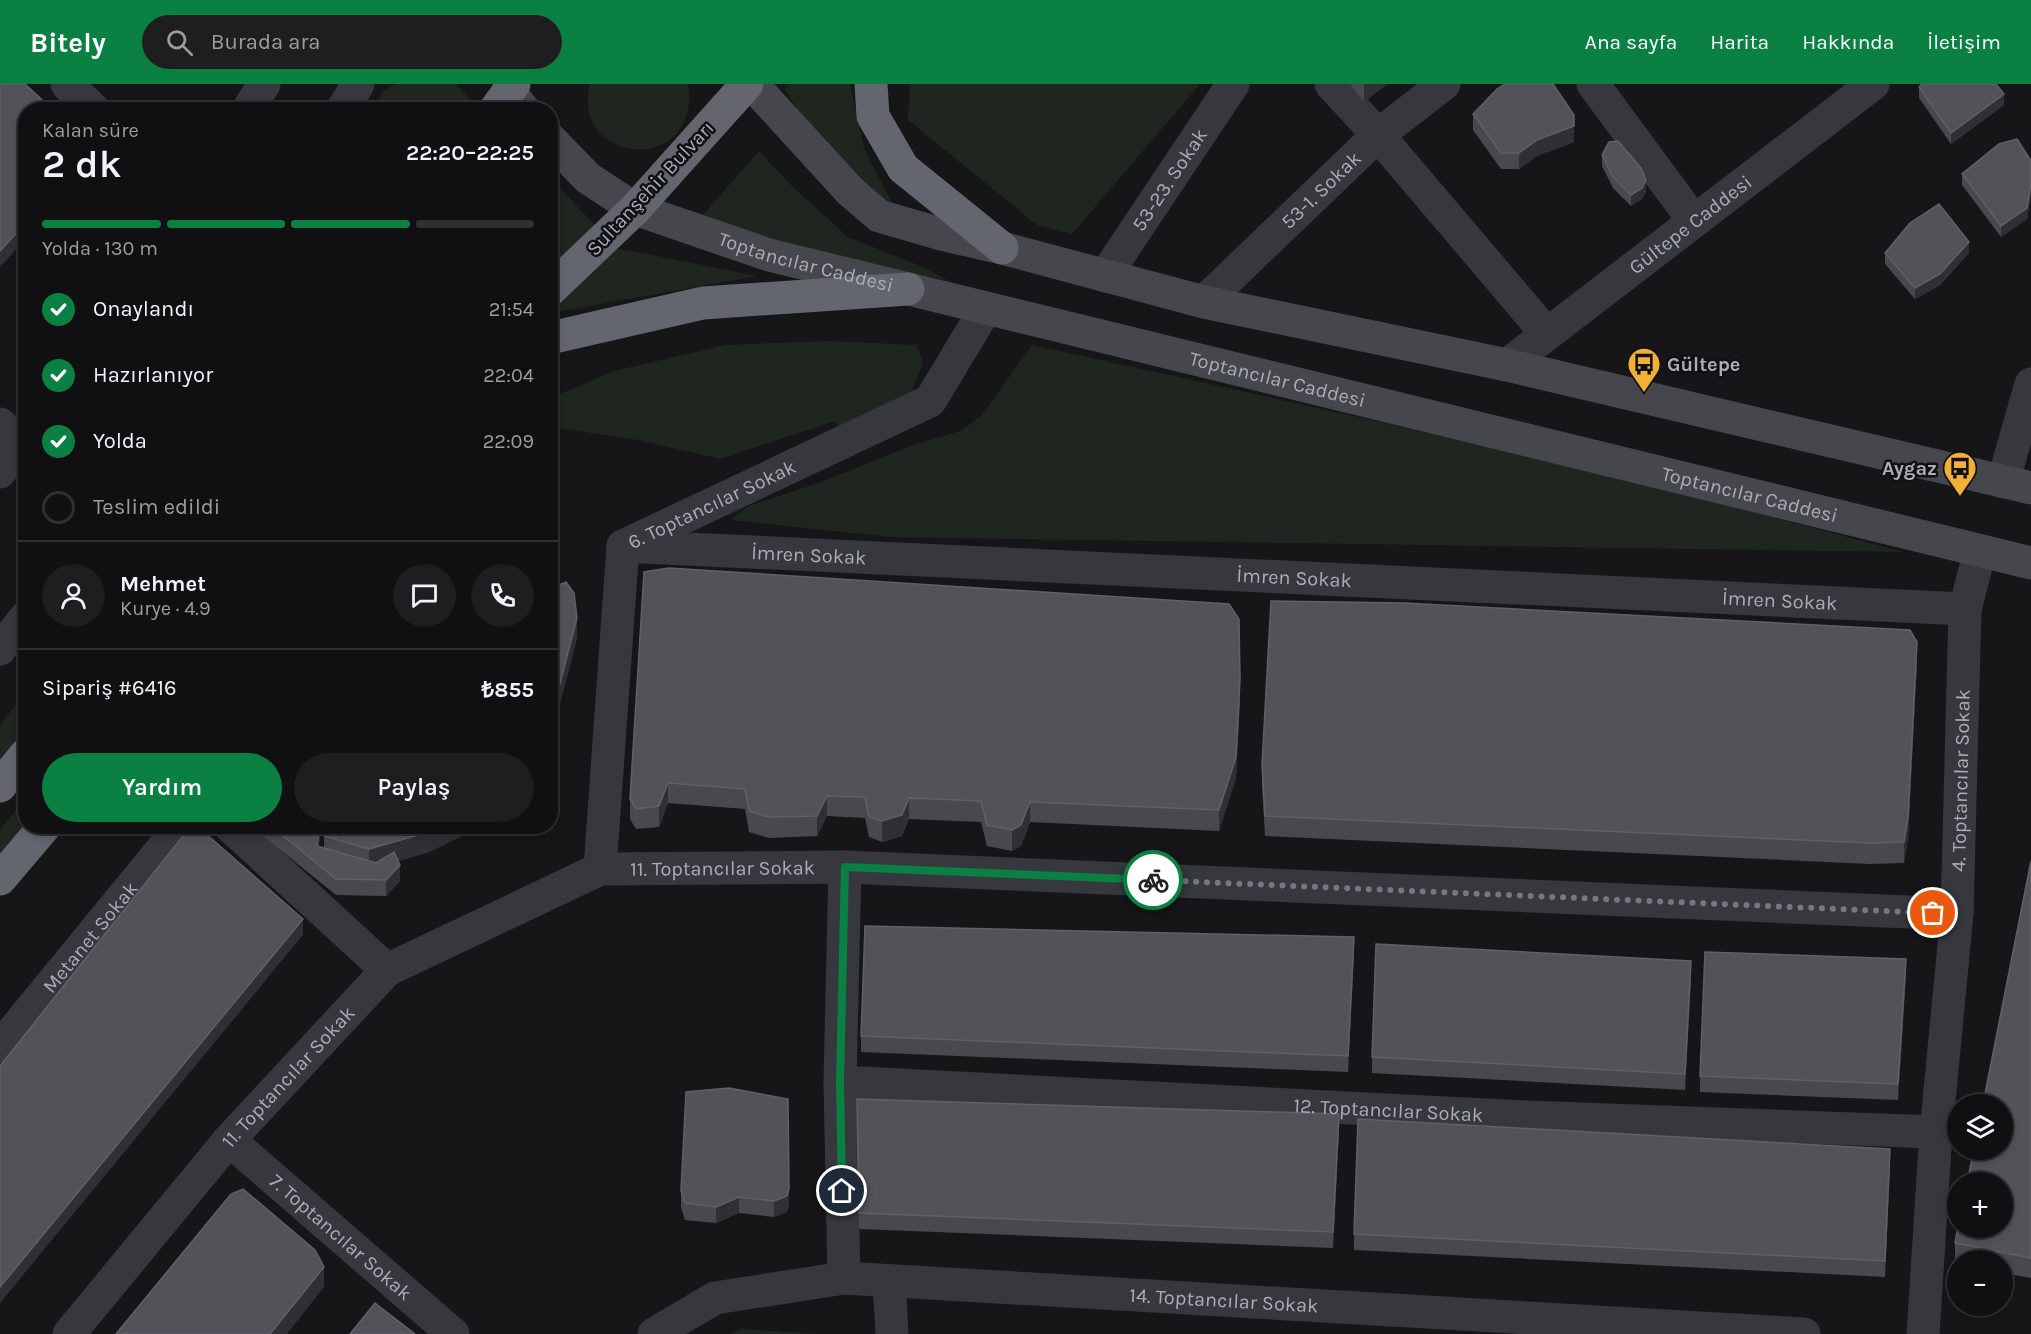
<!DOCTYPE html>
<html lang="tr">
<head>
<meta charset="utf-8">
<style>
  body { margin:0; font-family:Karla,sans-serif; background:#1e1e20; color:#f1f3f6; height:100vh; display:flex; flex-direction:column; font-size:22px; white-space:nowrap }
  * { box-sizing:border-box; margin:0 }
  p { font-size:20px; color:#9c9d9f }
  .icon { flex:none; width:33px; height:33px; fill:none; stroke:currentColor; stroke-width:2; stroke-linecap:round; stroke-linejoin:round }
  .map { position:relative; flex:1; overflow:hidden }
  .details { position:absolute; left:18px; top:18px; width:540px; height:732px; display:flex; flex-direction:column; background:#101012; border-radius:24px; box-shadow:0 3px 9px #0003,0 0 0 2px #303032 }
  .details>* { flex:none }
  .tools { position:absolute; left:1947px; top:1010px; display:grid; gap:12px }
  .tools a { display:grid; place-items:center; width:66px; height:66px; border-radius:50%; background:#101012; box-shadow:0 3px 9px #0003,0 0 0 2px #303032; font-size:30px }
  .pin { position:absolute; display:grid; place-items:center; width:51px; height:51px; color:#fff; margin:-26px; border:3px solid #fff; border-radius:50%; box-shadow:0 2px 6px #0007 }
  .courier { position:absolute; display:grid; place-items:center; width:60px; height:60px; margin:-30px; border:4px solid #0b8043; border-radius:50%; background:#fff; color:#222; box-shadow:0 2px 8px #0007 }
  .overview em { font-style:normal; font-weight:600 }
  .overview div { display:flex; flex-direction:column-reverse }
  .overview { display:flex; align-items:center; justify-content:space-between; height:102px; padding:0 24px }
  h1 { font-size:39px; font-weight:600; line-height:45px }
  .bar { display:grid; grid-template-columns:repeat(4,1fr); gap:9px 6px; align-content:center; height:72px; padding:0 24px }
  .bar i { height:8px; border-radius:4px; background:#303032 }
  .bar .selected { background:#0b8043 }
  .bar p { grid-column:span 4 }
  .line { display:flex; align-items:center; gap:15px; padding:0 24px; border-top:2px solid #303032 }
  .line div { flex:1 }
  .round { display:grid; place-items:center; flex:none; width:63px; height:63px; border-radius:32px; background:#1e1e20 }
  ol { padding:0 24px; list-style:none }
  li { display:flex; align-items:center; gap:18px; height:66px }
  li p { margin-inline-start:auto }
  li .icon { padding:6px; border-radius:50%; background:#0b8043; color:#fff; stroke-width:4 }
  li:last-child { color:#9c9d9f }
  li i { width:33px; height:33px; border:3px solid #303032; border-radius:50% }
  .primary-button { display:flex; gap:12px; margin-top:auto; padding:12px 24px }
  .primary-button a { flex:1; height:69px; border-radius:36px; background:#0b8043; color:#fff; font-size:24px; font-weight:600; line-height:69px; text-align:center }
  .primary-button a+a { background:#1e1e20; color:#f1f3f6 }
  header { display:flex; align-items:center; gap:36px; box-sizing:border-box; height:84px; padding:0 30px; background:#0b8043; color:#fff }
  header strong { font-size:28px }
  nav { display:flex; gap:33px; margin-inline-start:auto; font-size:21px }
  .search { width:420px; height:54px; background:#1e1e20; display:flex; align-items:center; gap:15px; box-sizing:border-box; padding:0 21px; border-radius:33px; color:#9c9d9f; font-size:22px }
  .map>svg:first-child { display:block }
  .green { fill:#1e261f }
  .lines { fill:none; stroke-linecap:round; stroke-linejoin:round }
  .street { stroke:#37383d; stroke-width:33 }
  .secondary { stroke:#45474d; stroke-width:33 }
  .highway { stroke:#63666e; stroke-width:33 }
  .wall { fill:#47494d }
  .shaded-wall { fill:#2f3033 }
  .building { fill:#525359; stroke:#5f6168; stroke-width:1.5 }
  .done { stroke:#757880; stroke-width:6; stroke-dasharray:0 10.8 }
  .route { stroke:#0b8043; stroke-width:8 }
  .labels { text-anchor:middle; stroke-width:5; stroke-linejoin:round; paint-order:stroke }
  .street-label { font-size:20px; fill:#a8adb8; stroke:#111113 }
  .poi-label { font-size:20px; font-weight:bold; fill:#a8adb8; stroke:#111113; text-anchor:start }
</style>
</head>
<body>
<header>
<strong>Bitely</strong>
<div class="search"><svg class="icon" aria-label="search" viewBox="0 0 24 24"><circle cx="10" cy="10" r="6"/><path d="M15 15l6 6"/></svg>Burada ara</div>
<nav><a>Ana sayfa</a><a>Harita</a><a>Hakkında</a><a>İletişim</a></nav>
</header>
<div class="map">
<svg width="2031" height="1250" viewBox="0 0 2031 1250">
  <rect width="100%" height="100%" fill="#161618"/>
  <path class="green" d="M396,0H455L472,17L473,25H374L384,6Z
    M590,0H688C703,91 569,83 590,0Z
    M789,0H850L864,64L894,123L827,69L784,5Z
    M910,0H1200L1072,150L1037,141L908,36Z
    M759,67L791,101L848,153L923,183L949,197L737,150L700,134Z
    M551,95L597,143L551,187Z
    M615,164L757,192L551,229V224Z
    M830,257L917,261L923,279L912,307L847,346L832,338L720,375L638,356L551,343V314L614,287L725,261Z
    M1032,261C1323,324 1615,389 1903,468L889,453L732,436L748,422L824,397L913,361L961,347L982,331Z
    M25,609V644L0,677V641Z
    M25,715L26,742L0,775V745Z
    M742,1245L818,1250H730Z"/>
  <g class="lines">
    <g class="street">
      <path d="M67,0L94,26"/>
      <path d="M1331,0L1378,51L1547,250"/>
      <path d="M1593,0L1694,137"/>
      <path d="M248,26L264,0"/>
      <path d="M342,26L358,0"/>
      <path id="s1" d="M1105,192L1233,0"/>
      <path id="s2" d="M1204,218L1378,51L1444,0"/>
      <path id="s3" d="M1507,281L1873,0"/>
      <path d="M0,340L21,359"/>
      <path d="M0,388L26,353"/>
      <path d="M2003,398L2031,300"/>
      <path id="s4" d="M623,462L1965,525"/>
      <path d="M0,565L26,533"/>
      <path d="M230,742L387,886"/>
      <path id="s5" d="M600,785L623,462L930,317L986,224"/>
      <path id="s6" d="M0,963L181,742"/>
      <path id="s7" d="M840,998L1527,1033L1936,1048"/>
      <path id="s8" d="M229,1056L453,1250"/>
      <path d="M844,1194L840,998L845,783"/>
      <path d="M889,1197L892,1250"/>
      <path id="s9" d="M69,1250L229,1056L387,886L600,785L845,783L1957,830"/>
      <path id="s10" d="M654,1250L715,1214L844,1194L1804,1250"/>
      <path id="s11" d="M1923,1250L1936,1048L1957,830L1965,525L1980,467"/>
    </g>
    <g class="secondary">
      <path d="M752,0L850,107L879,132L941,150L1002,164L1204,218L1507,281L2031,404"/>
      <path d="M508,6L524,26"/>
      <path id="s12" d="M550,55L588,94L635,125L769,171L2031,479"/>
    </g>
    <path class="highway" d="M871,0L873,32L903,84L1002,164
      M495,26L514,0
      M550,206L635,125L747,0
      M550,254L703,219L908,205
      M0,702L26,670
      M0,795L45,742"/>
  </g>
  <path class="wall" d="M1350,0H1387L1364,18Z
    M1919,3L2004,21L1951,60L1919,14Z
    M1473,30L1574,58L1537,72L1519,85H1501L1473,46Z
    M1602,71L1646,107L1642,115L1631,122L1613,104L1602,82Z
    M2031,77V110L2027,135L2001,153L1962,101V90Z
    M1885,169H1969L1940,201L1915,215L1885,180Z
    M644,488L1240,616L1236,694L1219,747L1030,738L1021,762L1012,767L987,762L981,738L909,735L902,752L882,758L869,753L865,734L827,732L817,752L769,754L749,748L745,725L668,719L659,743L636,745L630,735V715Z
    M1917,578L1908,754L1904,779L1870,780L1265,752L1262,702V681Z
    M251,742H321L319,762L324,764V752L326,742H479L478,744L429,768L398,777L400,797L386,812L336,811Z
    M2031,777V1194L2002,1189V1176H1958V1180H1955V1159Z
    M1354,870L1348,988L861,968V952Z
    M1906,891L1898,1016L1700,1008V992Z
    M1691,893L1685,1006L1372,989V973Z
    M686,1008L789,1121L787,1128L774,1133L739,1129L716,1139L685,1136L681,1123V1107Z
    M857,1015L1339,1046L1333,1164L859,1145Z
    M1890,1081L1885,1193L1354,1166V1150Z"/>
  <path class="shaded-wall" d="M1364,0H1387L1364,18Z
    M2004,10V21L1951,60V49Z
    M1574,31V58L1537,72L1519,85V69Z
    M1646,96V107L1642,115L1631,122V111Z
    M2031,99V110L2027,135L2001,153V142Z
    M26,139V155L0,183V167Z
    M1969,158V169L1940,201L1915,215V204Z
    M577,534V555L550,659V638Z
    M1917,558V578L1908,754L1904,779V758Z
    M1240,595L1236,694L1219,747V726Z
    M668,699V719L659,743V722Z
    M827,712V732L817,752V732Z
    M909,714V735L902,752L882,758V737Z
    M1030,718V738L1021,762L1012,767V746Z
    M319,742H321L317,778V762Z
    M439,742H479L478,744L429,768L369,786V765Z
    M400,781V797L386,812V796Z
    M303,835V851L0,1219V1203Z
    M1354,853V870L1348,988V972Z
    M1906,875V891L1898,1016V1000Z
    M1691,877V893L1685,1006V990Z
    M1339,1030V1046L1333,1164V1148Z
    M1890,1065V1081L1885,1193V1177Z
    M789,1105V1121L787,1128L774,1133V1117Z
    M739,1113V1129L716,1139V1123Z
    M324,1183V1203L287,1250H270Z"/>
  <path class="building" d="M0,0H25L53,26H26V139L0,167Z
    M1505,0H1553L1574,31V42L1537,56L1519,69H1501L1473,30L1497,5Z
    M1922,0H1996L2004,10L1951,49L1919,3Z
    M2017,55L2031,77V99L2027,124L2001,142L1962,90L1999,60Z
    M1618,57L1641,84L1646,96L1642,104L1631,111L1613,93L1602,71L1609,58Z
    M1939,120L1969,158L1940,190L1915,204L1885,169L1910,139Z
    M669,484L1229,520L1239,535L1240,595L1236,673L1219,726L1030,718L1021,741L1012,746L987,741L981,717L909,714L902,731L882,737L869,733L865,713L827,712L817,732L769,733L749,727L745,705L668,699L659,722L636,725L630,715L644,488Z
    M566,498L574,509L577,534L550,638V505Z
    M1271,517L1404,519L1910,546L1917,558L1908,734L1904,758L1870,759L1265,732L1262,681Z
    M191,742H197L303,835L0,1203V982Z
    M271,742H319L317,762L376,779L394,768L400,781L386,796L336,795Z
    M326,742H439L429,748L369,765L324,752Z
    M2031,777V1174L1955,1159L1958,1143H2002V1098H1967L1974,1065H2002V1020H1983Z
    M865,842L1354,853L1348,972L861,952Z
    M1376,860L1691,877L1685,990L1372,973Z
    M1705,868L1906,875L1898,1000L1700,992Z
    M729,1004L788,1015L789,1105L787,1112L774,1117L739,1113L716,1123L685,1119L681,1107L686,1008Z
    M857,1015L1339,1030L1333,1148L859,1129Z
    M1358,1035L1890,1065L1885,1177L1354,1150Z
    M243,1105L315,1166L324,1183L270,1250H116L231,1110Z
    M375,1219L415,1250H350Z"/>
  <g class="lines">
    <path class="done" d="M1153,796L1933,829"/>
    <path class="route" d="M842,1107L840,998L845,783L1153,796"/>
  </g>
  <defs>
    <symbol id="bus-pin" viewBox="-11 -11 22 30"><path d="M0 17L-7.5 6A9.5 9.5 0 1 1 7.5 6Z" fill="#f2b134" stroke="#111113"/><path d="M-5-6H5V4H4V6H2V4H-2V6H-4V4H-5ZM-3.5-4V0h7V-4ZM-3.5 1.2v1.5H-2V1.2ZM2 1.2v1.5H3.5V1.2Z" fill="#111"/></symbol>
  </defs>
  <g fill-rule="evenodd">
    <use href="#bus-pin" x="1625" y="261" width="38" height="52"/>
    <use href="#bus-pin" x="1941" y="365" width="38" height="52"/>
  </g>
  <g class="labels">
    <g class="street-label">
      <text dy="7" stroke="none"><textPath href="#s1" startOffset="116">53-23. Sokak</textPath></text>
      <text transform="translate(650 104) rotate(-47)" y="7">Sultanşehir Bulvarı</text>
      <text dy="7" stroke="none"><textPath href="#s2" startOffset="162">53-1. Sokak</textPath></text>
      <text dy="7" stroke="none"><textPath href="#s3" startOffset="231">Gültepe Caddesi</textPath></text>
      <text dy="7" stroke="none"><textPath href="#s12" startOffset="290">Toptancılar Caddesi</textPath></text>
      <text dy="7" stroke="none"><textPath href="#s12" startOffset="776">Toptancılar Caddesi</textPath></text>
      <text dy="7" stroke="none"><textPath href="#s12" startOffset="1262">Toptancılar Caddesi</textPath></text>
      <text dy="7" stroke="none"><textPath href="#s5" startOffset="422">6. Toptancılar Sokak</textPath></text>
      <text dy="7" stroke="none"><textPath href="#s4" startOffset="186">İmren Sokak</textPath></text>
      <text dy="7" stroke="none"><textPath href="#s4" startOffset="672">İmren Sokak</textPath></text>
      <text dy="7" stroke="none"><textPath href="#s4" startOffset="1158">İmren Sokak</textPath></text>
      <text dy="7" stroke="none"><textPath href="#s11" startOffset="555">4. Toptancılar Sokak</textPath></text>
      <text dy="7" stroke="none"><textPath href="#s9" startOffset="842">11. Toptancılar Sokak</textPath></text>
      <text dy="7" stroke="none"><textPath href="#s6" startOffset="142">Metanet Sokak</textPath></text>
      <text dy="7" stroke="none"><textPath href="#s9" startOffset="338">11. Toptancılar Sokak</textPath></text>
      <text dy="7" stroke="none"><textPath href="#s7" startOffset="549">12. Toptancılar Sokak</textPath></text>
      <text dy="7" stroke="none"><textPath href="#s8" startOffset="148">7. Toptancılar Sokak</textPath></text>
      <text dy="7" stroke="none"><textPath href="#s10" startOffset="582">14. Toptancılar Sokak</textPath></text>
    </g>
    <g class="poi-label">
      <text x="1667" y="287">Gültepe</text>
      <text x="1937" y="391" text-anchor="end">Aygaz</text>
    </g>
  </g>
</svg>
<div class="tools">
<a><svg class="icon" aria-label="layers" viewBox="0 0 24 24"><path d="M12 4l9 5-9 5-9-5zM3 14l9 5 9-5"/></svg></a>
<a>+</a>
<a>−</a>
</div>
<div class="pin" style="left:1933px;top:829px;background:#ea580c"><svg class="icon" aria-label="bag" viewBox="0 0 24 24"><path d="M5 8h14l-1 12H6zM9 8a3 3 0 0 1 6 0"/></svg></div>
<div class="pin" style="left:842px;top:1107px;background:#1f2937"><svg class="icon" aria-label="home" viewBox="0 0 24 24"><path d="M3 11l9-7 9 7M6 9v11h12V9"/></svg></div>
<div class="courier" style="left:1153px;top:796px"><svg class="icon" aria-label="bike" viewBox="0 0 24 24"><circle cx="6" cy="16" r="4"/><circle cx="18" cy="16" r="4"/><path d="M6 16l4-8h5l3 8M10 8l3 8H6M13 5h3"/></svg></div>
<section class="details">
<div class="overview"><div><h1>2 dk</h1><p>Kalan süre</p></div><em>22:20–22:25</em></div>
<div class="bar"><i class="selected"></i><i class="selected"></i><i class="selected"></i><i></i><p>Yolda · 130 m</p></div>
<ol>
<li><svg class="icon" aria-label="check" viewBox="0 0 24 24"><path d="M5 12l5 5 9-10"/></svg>Onaylandı<p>21:54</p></li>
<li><svg class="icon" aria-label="check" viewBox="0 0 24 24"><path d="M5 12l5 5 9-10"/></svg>Hazırlanıyor<p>22:04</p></li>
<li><svg class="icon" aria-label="check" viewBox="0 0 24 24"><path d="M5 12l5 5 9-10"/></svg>Yolda<p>22:09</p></li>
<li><i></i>Teslim edildi</li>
</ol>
<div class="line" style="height:108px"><a class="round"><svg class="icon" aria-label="person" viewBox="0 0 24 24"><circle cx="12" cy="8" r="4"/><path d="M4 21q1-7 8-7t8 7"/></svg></a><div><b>Mehmet</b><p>Kurye · 4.9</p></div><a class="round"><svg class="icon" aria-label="chat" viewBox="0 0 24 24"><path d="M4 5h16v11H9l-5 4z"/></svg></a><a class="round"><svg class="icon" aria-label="phone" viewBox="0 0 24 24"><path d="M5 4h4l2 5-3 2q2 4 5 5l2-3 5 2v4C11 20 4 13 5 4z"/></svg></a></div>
<div class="line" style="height:78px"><div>Sipariş #6416</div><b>₺855</b></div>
<div class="primary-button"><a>Yardım</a><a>Paylaş</a></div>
</section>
</div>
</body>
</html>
